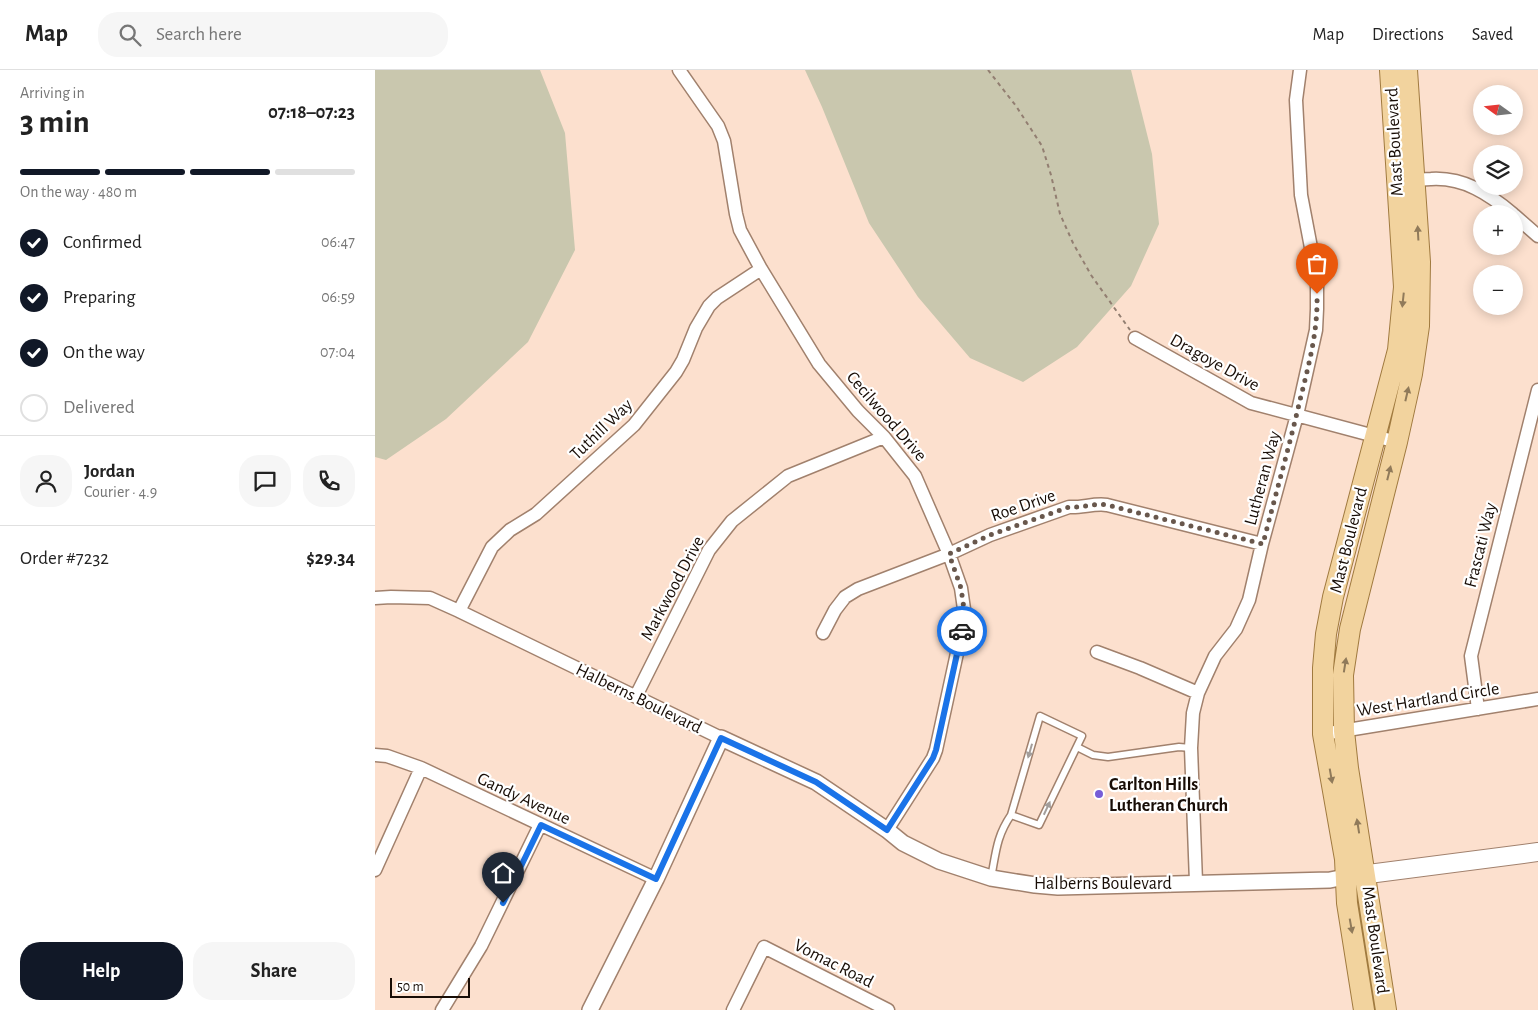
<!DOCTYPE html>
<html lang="en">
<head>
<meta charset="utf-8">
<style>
  body { margin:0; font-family:"Alegreya Sans",sans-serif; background:#f6f6f6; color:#222; height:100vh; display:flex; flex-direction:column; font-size:19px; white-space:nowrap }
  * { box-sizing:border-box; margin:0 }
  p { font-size:16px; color:#767676 }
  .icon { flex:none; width:28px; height:28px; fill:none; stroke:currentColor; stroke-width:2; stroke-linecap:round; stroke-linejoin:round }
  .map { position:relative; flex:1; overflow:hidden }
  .details { display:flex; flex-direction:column; background:#fff; width:375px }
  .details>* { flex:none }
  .needle { width:32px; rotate:285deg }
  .fabs { position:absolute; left:1098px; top:15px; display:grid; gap:10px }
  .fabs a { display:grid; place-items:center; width:50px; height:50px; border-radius:50%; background:#fff; box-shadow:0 2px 12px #0003; font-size:25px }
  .scale { position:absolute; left:15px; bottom:12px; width:80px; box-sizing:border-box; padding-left:5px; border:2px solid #180d06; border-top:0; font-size:14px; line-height:18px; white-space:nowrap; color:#180d06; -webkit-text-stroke:4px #fff; paint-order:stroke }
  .pin { position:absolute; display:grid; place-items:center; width:42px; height:42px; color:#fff; margin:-51px -21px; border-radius:50% 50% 50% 0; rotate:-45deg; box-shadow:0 0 5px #0007 }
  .pin .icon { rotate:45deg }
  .courier { position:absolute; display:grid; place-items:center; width:50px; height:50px; margin:-25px; border:4px solid #1a73e8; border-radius:50%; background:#fff; color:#222; box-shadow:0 1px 6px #0007 }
  .head em { font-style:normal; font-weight:700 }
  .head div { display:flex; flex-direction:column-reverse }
  .head { display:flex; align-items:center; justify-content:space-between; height:85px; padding:0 20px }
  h1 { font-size:32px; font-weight:700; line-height:38px }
  .bar { display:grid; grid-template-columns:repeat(4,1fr); gap:8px 5px; align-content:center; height:60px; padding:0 20px }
  .bar i { height:6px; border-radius:4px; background:#e0e0e0 }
  .bar .on { background:#111827 }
  .bar p { grid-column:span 4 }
  .line { display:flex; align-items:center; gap:12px; padding:0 20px; border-top:1px solid #e0e0e0 }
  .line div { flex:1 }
  .round { display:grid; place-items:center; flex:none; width:52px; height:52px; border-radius:20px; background:#f6f6f6 }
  ol { padding:0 20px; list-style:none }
  li { display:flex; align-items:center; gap:15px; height:55px }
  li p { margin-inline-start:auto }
  li .icon { padding:5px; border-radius:50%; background:#111827; color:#fff; stroke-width:4 }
  li:last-child { color:#767676 }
  li i { width:28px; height:28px; border:2px solid #e0e0e0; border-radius:50% }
  .primary-button { display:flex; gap:10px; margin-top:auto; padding:10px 20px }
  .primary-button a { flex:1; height:58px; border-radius:20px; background:#111827; color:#fff; font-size:20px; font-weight:700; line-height:58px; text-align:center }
  .primary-button a+a { background:#f6f6f6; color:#222 }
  header { display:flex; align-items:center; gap:30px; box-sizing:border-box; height:70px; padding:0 25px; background:#fff; border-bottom:1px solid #e0e0e0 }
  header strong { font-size:24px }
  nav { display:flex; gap:28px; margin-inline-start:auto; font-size:18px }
  .search { width:350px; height:45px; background:#f6f6f6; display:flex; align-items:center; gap:12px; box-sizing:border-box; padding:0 18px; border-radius:20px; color:#767676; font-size:19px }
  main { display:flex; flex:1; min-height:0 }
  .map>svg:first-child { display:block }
  .green { fill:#c9c7ae }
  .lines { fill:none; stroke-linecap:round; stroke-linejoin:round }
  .service-casing { stroke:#a1816d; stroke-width:9 }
  .minor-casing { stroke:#a1816d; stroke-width:15 }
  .tertiary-casing { stroke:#a1816d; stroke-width:18 }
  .secondary-casing { stroke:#a1816d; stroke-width:20 }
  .primary-casing { stroke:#a07a3f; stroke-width:22 }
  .path { stroke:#927e71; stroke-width:2; stroke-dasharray:4 4; stroke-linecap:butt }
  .service { stroke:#fff; stroke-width:6 }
  .minor { stroke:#fff; stroke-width:12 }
  .tertiary { stroke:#fff; stroke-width:15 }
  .secondary { stroke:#fff; stroke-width:18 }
  .primary { stroke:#f2d39e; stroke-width:20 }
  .oneway { fill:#907a5a }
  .oneway2 { fill:#a39e9b }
  .done { stroke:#68574c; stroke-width:5; stroke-dasharray:0 9 }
  .route { stroke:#1a73e8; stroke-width:6 }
  .poi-dot { fill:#765dd7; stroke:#fff; stroke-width:2 }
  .labels { text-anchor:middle; stroke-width:4.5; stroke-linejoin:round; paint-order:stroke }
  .street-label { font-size:18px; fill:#180d06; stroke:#fff }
  .poi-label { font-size:18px; font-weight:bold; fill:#180d06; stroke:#fff; text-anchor:start }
</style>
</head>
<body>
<header>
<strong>Map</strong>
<div class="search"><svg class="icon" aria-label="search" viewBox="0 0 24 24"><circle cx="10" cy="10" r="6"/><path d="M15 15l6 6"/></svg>Search here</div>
<nav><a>Map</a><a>Directions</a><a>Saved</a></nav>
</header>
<main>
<section class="details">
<div class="head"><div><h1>3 min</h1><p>Arriving in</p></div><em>07:18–07:23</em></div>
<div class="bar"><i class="on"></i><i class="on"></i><i class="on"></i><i></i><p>On the way · 480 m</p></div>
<ol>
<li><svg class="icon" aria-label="check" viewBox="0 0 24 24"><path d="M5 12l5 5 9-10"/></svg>Confirmed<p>06:47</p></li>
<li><svg class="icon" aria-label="check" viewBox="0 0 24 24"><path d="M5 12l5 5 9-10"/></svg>Preparing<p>06:59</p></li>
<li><svg class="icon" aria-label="check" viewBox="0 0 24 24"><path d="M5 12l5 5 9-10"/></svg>On the way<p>07:04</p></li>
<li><i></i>Delivered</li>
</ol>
<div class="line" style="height:90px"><a class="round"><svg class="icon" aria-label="person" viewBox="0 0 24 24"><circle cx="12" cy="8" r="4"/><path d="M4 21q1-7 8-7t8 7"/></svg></a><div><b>Jordan</b><p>Courier · 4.9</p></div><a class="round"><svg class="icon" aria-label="chat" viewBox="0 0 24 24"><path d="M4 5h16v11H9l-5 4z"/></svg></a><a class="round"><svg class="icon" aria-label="phone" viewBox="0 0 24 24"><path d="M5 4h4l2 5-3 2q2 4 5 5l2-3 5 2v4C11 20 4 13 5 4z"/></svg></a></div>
<div class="line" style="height:65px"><div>Order #7232</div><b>$29.34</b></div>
<div class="primary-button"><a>Help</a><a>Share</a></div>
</section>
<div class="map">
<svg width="1163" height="940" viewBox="0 0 1163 940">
  <rect width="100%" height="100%" fill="#fce0ce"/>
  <path class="green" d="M0,0H165L190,63L200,180L153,272L71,349L11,390L0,387Z
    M430,0H756L777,84L784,154L756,216L702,277L648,312L595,288L543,227L494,153L447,37Z"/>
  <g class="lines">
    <defs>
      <path id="service" d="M702,677L718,685L733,687L804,677L816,678
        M616,808C621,783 621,767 636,745L665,646L707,666L664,755L636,745"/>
      <path id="minor" d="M304,0L343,56L349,71L361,144L365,160L386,199L444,294L483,341L509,367L540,406L574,484L586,518L589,539L587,560L561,680L558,688L512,760
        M1033,111C1041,111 1048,109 1056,109C1089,107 1114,124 1138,144
        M1139,145L1163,166
        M760,268L876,333L1022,372
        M0,528L16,527L55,528L84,541L346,668
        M84,541L117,477L135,460L161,444L259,355L301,302L308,290L321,258L334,236L342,228L386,199
        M448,563L460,540L470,527L483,519L574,484L615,465L694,437C707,438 719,433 732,435L887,474
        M722,582L765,598L823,623
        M261,626L334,480L357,451L413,406L509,367
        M1103,639L1096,586L1163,320
        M948,664L1163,629
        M0,685L12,686L46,698L281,809
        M0,800L46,698
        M821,812L816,678L818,643L823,623L840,586L861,559L874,530L887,474L922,345L941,260L942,239V209L926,125L921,30L925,0
        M67,940L106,876L165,755
        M358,940L389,877L513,940"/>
      <path id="tertiary" d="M215,940L281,809L346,668L441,712L512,760L528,773L564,791L616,808L660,815L683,817L955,810L970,807"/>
      <path id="secondary" d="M978,806L1163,782"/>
      <path id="primary" d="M989,940L972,833L970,789L948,664V598L951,564L958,527L1023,280L1029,217L1015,0
        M1011,940L973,698L969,661L968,605L975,559L1022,372L1037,304L1044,256L1045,192L1032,0"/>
    </defs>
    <use href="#service" class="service-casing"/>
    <use href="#minor" class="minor-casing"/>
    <use href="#tertiary" class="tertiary-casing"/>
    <use href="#secondary" class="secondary-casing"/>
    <use href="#primary" class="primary-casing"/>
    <path class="path" d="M613,0L641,36L667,76L676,105L685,144L698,173L716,205L755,260"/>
    <use href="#service" class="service"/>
    <use href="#minor" class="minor"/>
    <use href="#tertiary" class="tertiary"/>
    <use href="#secondary" class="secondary"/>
    <use href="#primary" class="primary"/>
  </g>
  <defs><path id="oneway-solid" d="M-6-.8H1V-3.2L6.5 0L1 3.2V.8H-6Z" transform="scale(1.25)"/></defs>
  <g class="oneway">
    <use href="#oneway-solid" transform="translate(1043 163) rotate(-93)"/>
    <use href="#oneway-solid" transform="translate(1028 230) rotate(96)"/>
    <use href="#oneway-solid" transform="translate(1032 324) rotate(-77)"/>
    <use href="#oneway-solid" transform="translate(1014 403) rotate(-76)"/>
    <use href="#oneway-solid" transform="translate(970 595) rotate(-81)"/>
    <use href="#oneway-solid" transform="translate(956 706) rotate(80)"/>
    <use href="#oneway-solid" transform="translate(983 756) rotate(-99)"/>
    <use href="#oneway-solid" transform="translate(976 856) rotate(80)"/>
  </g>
  <g class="oneway2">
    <use href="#oneway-solid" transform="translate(655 681) rotate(106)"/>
    <use href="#oneway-solid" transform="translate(672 738) rotate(-65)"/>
  </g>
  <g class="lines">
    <path class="done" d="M587,561L589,539L586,518L574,484L615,465L694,437C707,438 719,433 732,435L888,474C900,426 914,378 925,330C934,294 943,261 942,224"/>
    <path class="route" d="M128,833L166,755L281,809L346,668L441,712L512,760L558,688L561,680L587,561"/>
  </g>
  <circle class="poi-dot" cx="724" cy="724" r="5"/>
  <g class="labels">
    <g class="street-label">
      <text transform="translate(1019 72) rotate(-93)" y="6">Mast Boulevard</text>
      <text transform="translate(840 292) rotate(29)" y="6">Dragoye Drive</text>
      <text transform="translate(512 346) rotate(49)" y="6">Cecilwood Drive</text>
      <text transform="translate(226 359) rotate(-44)" y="6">Tuthill Way</text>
      <text transform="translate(887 408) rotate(-75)" y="6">Lutheran Way</text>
      <text transform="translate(648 435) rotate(-19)" y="6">Roe Drive</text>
      <text transform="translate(973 470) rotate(-76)" y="6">Mast Boulevard</text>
      <text transform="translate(1105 475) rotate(-76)" y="6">Frascati Way</text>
      <text transform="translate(297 518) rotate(-62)" y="6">Markwood Drive</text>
      <text transform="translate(264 628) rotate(26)" y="6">Halberns Boulevard</text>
      <text transform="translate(1053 629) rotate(-9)" y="6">West Hartland Circle</text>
      <text transform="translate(149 728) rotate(25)" y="6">Gandy Avenue</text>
      <text x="728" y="819">Halberns Boulevard</text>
      <text transform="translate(1001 870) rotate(82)" y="6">Mast Boulevard</text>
      <text transform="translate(459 893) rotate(27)" y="6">Vomac Road</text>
    </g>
    <g class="poi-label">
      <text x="734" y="720">Carlton Hills<tspan x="734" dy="21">Lutheran Church</tspan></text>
    </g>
  </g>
</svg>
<div class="fabs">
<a><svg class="needle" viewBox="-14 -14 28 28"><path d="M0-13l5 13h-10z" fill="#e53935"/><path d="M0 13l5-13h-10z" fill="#767676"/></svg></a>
<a><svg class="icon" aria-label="layers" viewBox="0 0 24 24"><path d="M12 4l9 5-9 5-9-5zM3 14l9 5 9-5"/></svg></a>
<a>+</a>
<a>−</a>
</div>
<div class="scale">50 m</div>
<div class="pin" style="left:942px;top:224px;background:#ea580c"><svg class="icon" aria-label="bag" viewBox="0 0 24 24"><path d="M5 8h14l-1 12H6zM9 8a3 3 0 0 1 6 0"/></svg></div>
<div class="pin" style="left:128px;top:833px;background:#1f2937"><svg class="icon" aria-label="home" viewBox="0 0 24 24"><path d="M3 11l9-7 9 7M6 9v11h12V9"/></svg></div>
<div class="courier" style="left:587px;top:561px"><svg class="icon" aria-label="car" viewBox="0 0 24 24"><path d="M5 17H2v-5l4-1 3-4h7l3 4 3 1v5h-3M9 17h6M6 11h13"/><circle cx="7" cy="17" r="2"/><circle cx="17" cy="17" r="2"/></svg></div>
</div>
</main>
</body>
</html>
